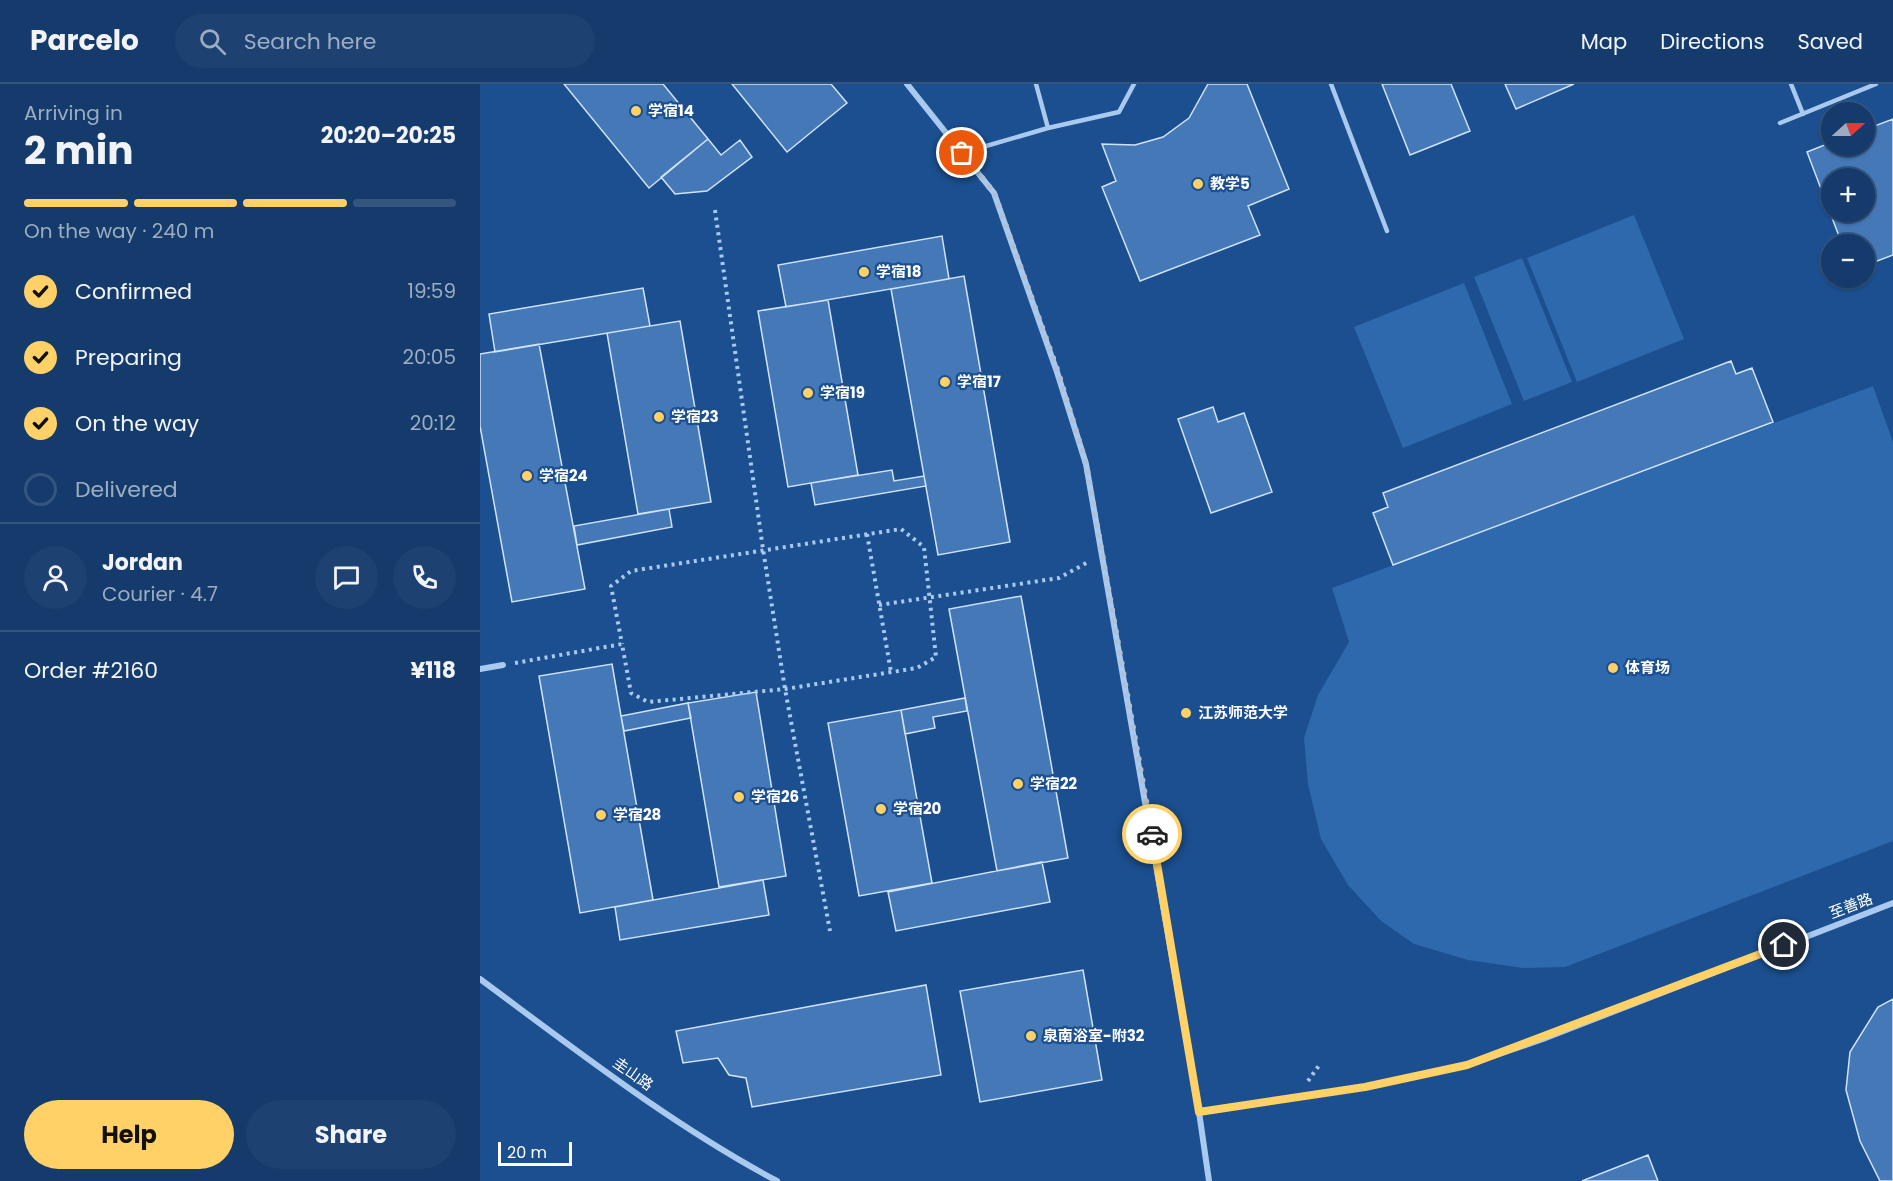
<!DOCTYPE html>
<html lang="en">
<head>
<meta charset="utf-8">
<style>
  body { margin:0; font-family:Poppins,"Noto Sans SC",sans-serif; background:#1d4271; color:#f1f3f6; height:100vh; display:flex; flex-direction:column; font-size:22px; white-space:nowrap }
  * { box-sizing:border-box; margin:0 }
  p { font-size:20px; color:#9dadc1 }
  .icon { flex:none; width:33px; height:33px; fill:none; stroke:currentColor; stroke-width:2; stroke-linecap:round; stroke-linejoin:round }
  .map { position:relative; flex:1; overflow:hidden }
  .panel { display:flex; flex-direction:column; background:#143b6b; width:480px }
  .panel>* { flex:none }
  .needle { width:39px; rotate:69deg }
  .fabs { position:absolute; left:1341px; top:18px; display:grid; gap:12px }
  .fabs a { display:grid; place-items:center; width:54px; height:54px; border-radius:50%; background:#143b6b; box-shadow:0 2px 4px #0004,0 0 0 2px #33557e; font-size:30px }
  .scale { position:absolute; left:18px; bottom:15px; width:74px; box-sizing:border-box; padding-left:6px; border:3px solid #fff; border-top:0; font-size:16px; line-height:21px; white-space:nowrap; color:#fff; -webkit-text-stroke:4px #1b4f8f; paint-order:stroke }
  .pin { position:absolute; display:grid; place-items:center; width:51px; height:51px; color:#fff; margin:-26px; border:3px solid #fff; border-radius:50%; box-shadow:0 2px 6px #0007 }
  .courier { position:absolute; display:grid; place-items:center; width:60px; height:60px; margin:-30px; border:4px solid #ffd166; border-radius:50%; background:#fff; color:#222; box-shadow:0 2px 8px #0007 }
  .overview em { font-style:normal; font-weight:700 }
  .overview div { display:flex; flex-direction:column-reverse }
  .overview { display:flex; align-items:center; justify-content:space-between; height:102px; padding:0 24px }
  h1 { font-size:39px; font-weight:700; line-height:45px }
  .bar { display:grid; grid-template-columns:repeat(4,1fr); gap:9px 6px; align-content:center; height:72px; padding:0 24px }
  .bar i { height:8px; border-radius:4px; background:#33557e }
  .bar .current { background:#ffd166 }
  .bar p { grid-column:span 4 }
  .line { display:flex; align-items:center; gap:15px; padding:0 24px; border-top:2px solid #33557e }
  .line div { flex:1 }
  .round { display:grid; place-items:center; flex:none; width:63px; height:63px; border-radius:32px; background:#1d4271 }
  ol { padding:0 24px; list-style:none }
  li { display:flex; align-items:center; gap:18px; height:66px }
  li p { margin-inline-start:auto }
  li .icon { padding:6px; border-radius:50%; background:#ffd166; color:#111; stroke-width:4 }
  li:last-child { color:#9dadc1 }
  li i { width:33px; height:33px; border:3px solid #33557e; border-radius:50% }
  .button { display:flex; gap:12px; margin-top:auto; padding:12px 24px }
  .button a { flex:1; height:69px; border-radius:36px; background:#ffd166; color:#111; font-size:24px; font-weight:700; line-height:69px; text-align:center }
  .button a+a { background:#1d4271; color:#f1f3f6 }
  header { display:flex; align-items:center; gap:36px; box-sizing:border-box; height:84px; padding:0 30px; background:#143b6b; border-bottom:2px solid #33557e }
  header strong { font-size:28px }
  nav { display:flex; gap:33px; margin-inline-start:auto; font-size:21px }
  .search { width:420px; height:54px; background:#1d4271; display:flex; align-items:center; gap:15px; box-sizing:border-box; padding:0 21px; border-radius:33px; color:#9dadc1; font-size:22px }
  main { display:flex; flex:1; min-height:0 }
  .map>svg:first-child { display:block }
  .green { fill:#2e69ad }
  .building { fill:#4478b7; stroke:#cfe3fa; stroke-width:1.5; fill-rule:evenodd }
  .lines { fill:none; stroke-linecap:round; stroke-linejoin:round }
  .path { stroke:#a9c9ee; stroke-width:4; stroke-dasharray:3 4.5; stroke-linecap:butt }
  .lane { stroke:#a9c9ee; stroke-width:4.5 }
  .street { stroke:#a9c9ee; stroke-width:6 }
  .done { stroke:#afc1d8; stroke-width:6; stroke-dasharray:0 10.8 }
  .route { stroke:#ffd166; stroke-width:8 }
  .poi-dot { fill:#ffd166; stroke:#1b4f8f; stroke-width:2 }
  .labels { text-anchor:middle; stroke-width:4.5; stroke-linejoin:round; paint-order:stroke }
  .poi-label { font-size:15px; font-weight:bold; fill:#fff; stroke:#1b4f8f; text-anchor:start }
  .street-label { font-size:15px; fill:#fff; stroke:#1b4f8f }
</style>
</head>
<body>
<header>
<strong>Parcelo</strong>
<div class="search"><svg class="icon" aria-label="search" viewBox="0 0 24 24"><circle cx="10" cy="10" r="6"/><path d="M15 15l6 6"/></svg>Search here</div>
<nav><a>Map</a><a>Directions</a><a>Saved</a></nav>
</header>
<main>
<section class="panel">
<div class="overview"><div><h1>2 min</h1><p>Arriving in</p></div><em>20:20–20:25</em></div>
<div class="bar"><i class="current"></i><i class="current"></i><i class="current"></i><i></i><p>On the way · 240 m</p></div>
<ol>
<li><svg class="icon" aria-label="check" viewBox="0 0 24 24"><path d="M5 12l5 5 9-10"/></svg>Confirmed<p>19:59</p></li>
<li><svg class="icon" aria-label="check" viewBox="0 0 24 24"><path d="M5 12l5 5 9-10"/></svg>Preparing<p>20:05</p></li>
<li><svg class="icon" aria-label="check" viewBox="0 0 24 24"><path d="M5 12l5 5 9-10"/></svg>On the way<p>20:12</p></li>
<li><i></i>Delivered</li>
</ol>
<div class="line" style="height:108px"><a class="round"><svg class="icon" aria-label="person" viewBox="0 0 24 24"><circle cx="12" cy="8" r="4"/><path d="M4 21q1-7 8-7t8 7"/></svg></a><div><b>Jordan</b><p>Courier · 4.7</p></div><a class="round"><svg class="icon" aria-label="chat" viewBox="0 0 24 24"><path d="M4 5h16v11H9l-5 4z"/></svg></a><a class="round"><svg class="icon" aria-label="phone" viewBox="0 0 24 24"><path d="M5 4h4l2 5-3 2q2 4 5 5l2-3 5 2v4C11 20 4 13 5 4z"/></svg></a></div>
<div class="line" style="height:78px"><div>Order #2160</div><b>¥118</b></div>
<div class="button"><a>Help</a><a>Share</a></div>
</section>
<div class="map">
<svg width="1413" height="1097" viewBox="0 0 1413 1097">
  <rect width="100%" height="100%" fill="#1b4f8f"/>
  <path class="green" d="M1154,131L1204,255L1097,298L1047,174Z
    M1042,174L1092,298L1044,317L994,193Z
    M984,199L1032,320L923,364L874,243Z
    M1393,302L1413,358V757L1085,883L1043,884L988,876L934,860L901,837L868,801L841,755L828,700L824,654L838,611L869,558L852,504Z"/>
  <path class="building" d="M84,0H183L228,55L169,104Z
    M252,0H351L367,19L307,68Z
    M728,0H767L809,105L768,122L780,151L660,197L622,103L636,97L622,60L655,61L683,53L709,34Z
    M902,0H971L990,47L930,71Z
    M1025,0H1094L1036,25Z
    M1413,35V171L1384,182V160H1362L1327,68L1352,58V62H1384V46ZM1352,94H1384V128H1352Z
    M228,55L241,71L260,56L272,73L227,107L195,110L181,93Z
    M462,152L469,195L306,223L298,181Z
    M484,192L530,458L458,471L411,205Z
    M163,204L170,242L15,268L9,230Z
    M348,216L378,391L308,403L278,227Z
    M200,237L231,418L158,430L127,249Z
    M59,260L105,505L32,518L0,342V270Z
    M1251,277L1256,290L1272,284L1293,338L913,481L893,429L908,423L903,409Z
    M733,323L738,338L764,329L792,408L731,429L698,335Z
    M412,386L414,397L444,392L446,402L335,421L331,399Z
    M189,425L192,443L97,461L94,442Z
    M541,512L588,774L517,787L469,525Z
    M132,580L173,816L100,829L59,592Z
    M276,608L306,792L239,803L208,619Z
    M485,614L487,627L453,633L455,644L425,650L421,626Z
    M208,619L211,634L144,647L141,632Z
    M421,626L452,799L379,812L348,639Z
    M562,778L570,818L416,847L408,808Z
    M283,796L289,831L140,856L135,823Z
    M603,886L622,996L500,1018L480,907Z
    M446,901L461,991L272,1023L266,994L249,991L238,974L203,979L196,947Z
    M1413,915V1097H1400L1380,1057L1366,1006L1370,968L1398,923Z
    M1168,1071L1178,1097H1102Z"/>
  <g class="lines">
    <path class="path" d="M235,126L283,465L305,605L350,847
      M387,450L411,588
      M399,521L579,494L610,477
      M35,579L142,560L151,609L168,618L305,605L437,584L456,573L444,463L421,445L151,487L131,502L142,560
      M828,997L840,980"/>
    <path class="lane" d="M556,0L568,44
      M851,0L907,147
      M1311,0L1323,30
      M1300,39L1396,0
      M482,69L568,44L639,28L654,0"/>
    <path class="street" d="M427,0L514,109L577,288L606,380L719,1028L729,1097
      M0,585L23,581
      M0,895C96,966 192,1041 297,1097
      M719,1028L885,1003L987,981L1063,955L1413,819"/>
  </g>
  <g class="lines">
    <path class="done" d="M482,69L514,109L578,288L606,380L672,750"/>
    <path class="route" d="M672,750L719,1028L885,1003L987,981L1304,861"/>
  </g>
  <g class="poi-dot">
    <circle cx="156" cy="27" r="6"/>
    <circle cx="718" cy="100" r="6"/>
    <circle cx="384" cy="188" r="6"/>
    <circle cx="465" cy="298" r="6"/>
    <circle cx="328" cy="309" r="6"/>
    <circle cx="179" cy="333" r="6"/>
    <circle cx="47" cy="392" r="6"/>
    <circle cx="1133" cy="584" r="6"/>
    <circle cx="706" cy="629" r="6"/>
    <circle cx="538" cy="700" r="6"/>
    <circle cx="259" cy="713" r="6"/>
    <circle cx="401" cy="725" r="6"/>
    <circle cx="121" cy="731" r="6"/>
    <circle cx="551" cy="952" r="6"/>
  </g>
  <g class="labels">
    <g class="poi-label">
      <text x="168" y="32">学宿14</text>
      <text x="730" y="105">教学5</text>
      <text x="396" y="193">学宿18</text>
      <text x="477" y="303">学宿17</text>
      <text x="340" y="314">学宿19</text>
      <text x="191" y="338">学宿23</text>
      <text x="59" y="397">学宿24</text>
      <text x="1145" y="589">体育场</text>
      <text x="718" y="634">江苏师范大学</text>
      <text x="550" y="705">学宿22</text>
      <text x="271" y="718">学宿26</text>
      <text x="413" y="730">学宿20</text>
      <text x="133" y="736">学宿28</text>
      <text x="563" y="957">泉南浴室-附32</text>
    </g>
    <g class="street-label">
      <text transform="translate(1371 822) rotate(-21)" y="5">至善路</text>
      <text transform="translate(153 990) rotate(35)" y="5">圭山路</text>
    </g>
  </g>
</svg>
<div class="fabs">
<a><svg class="needle" viewBox="-14 -14 28 28"><path d="M0-13l5 13h-10z" fill="#e53935"/><path d="M0 13l5-13h-10z" fill="#9dadc1"/></svg></a>
<a>+</a>
<a>−</a>
</div>
<div class="scale">20 m</div>
<div class="pin" style="left:482px;top:69px;background:#ea580c"><svg class="icon" aria-label="bag" viewBox="0 0 24 24"><path d="M5 8h14l-1 12H6zM9 8a3 3 0 0 1 6 0"/></svg></div>
<div class="pin" style="left:1304px;top:861px;background:#1f2937"><svg class="icon" aria-label="home" viewBox="0 0 24 24"><path d="M3 11l9-7 9 7M6 9v11h12V9"/></svg></div>
<div class="courier" style="left:672px;top:750px"><svg class="icon" aria-label="car" viewBox="0 0 24 24"><path d="M5 17H2v-5l4-1 3-4h7l3 4 3 1v5h-3M9 17h6M6 11h13"/><circle cx="7" cy="17" r="2"/><circle cx="17" cy="17" r="2"/></svg></div>
</div>
</main>
</body>
</html>
